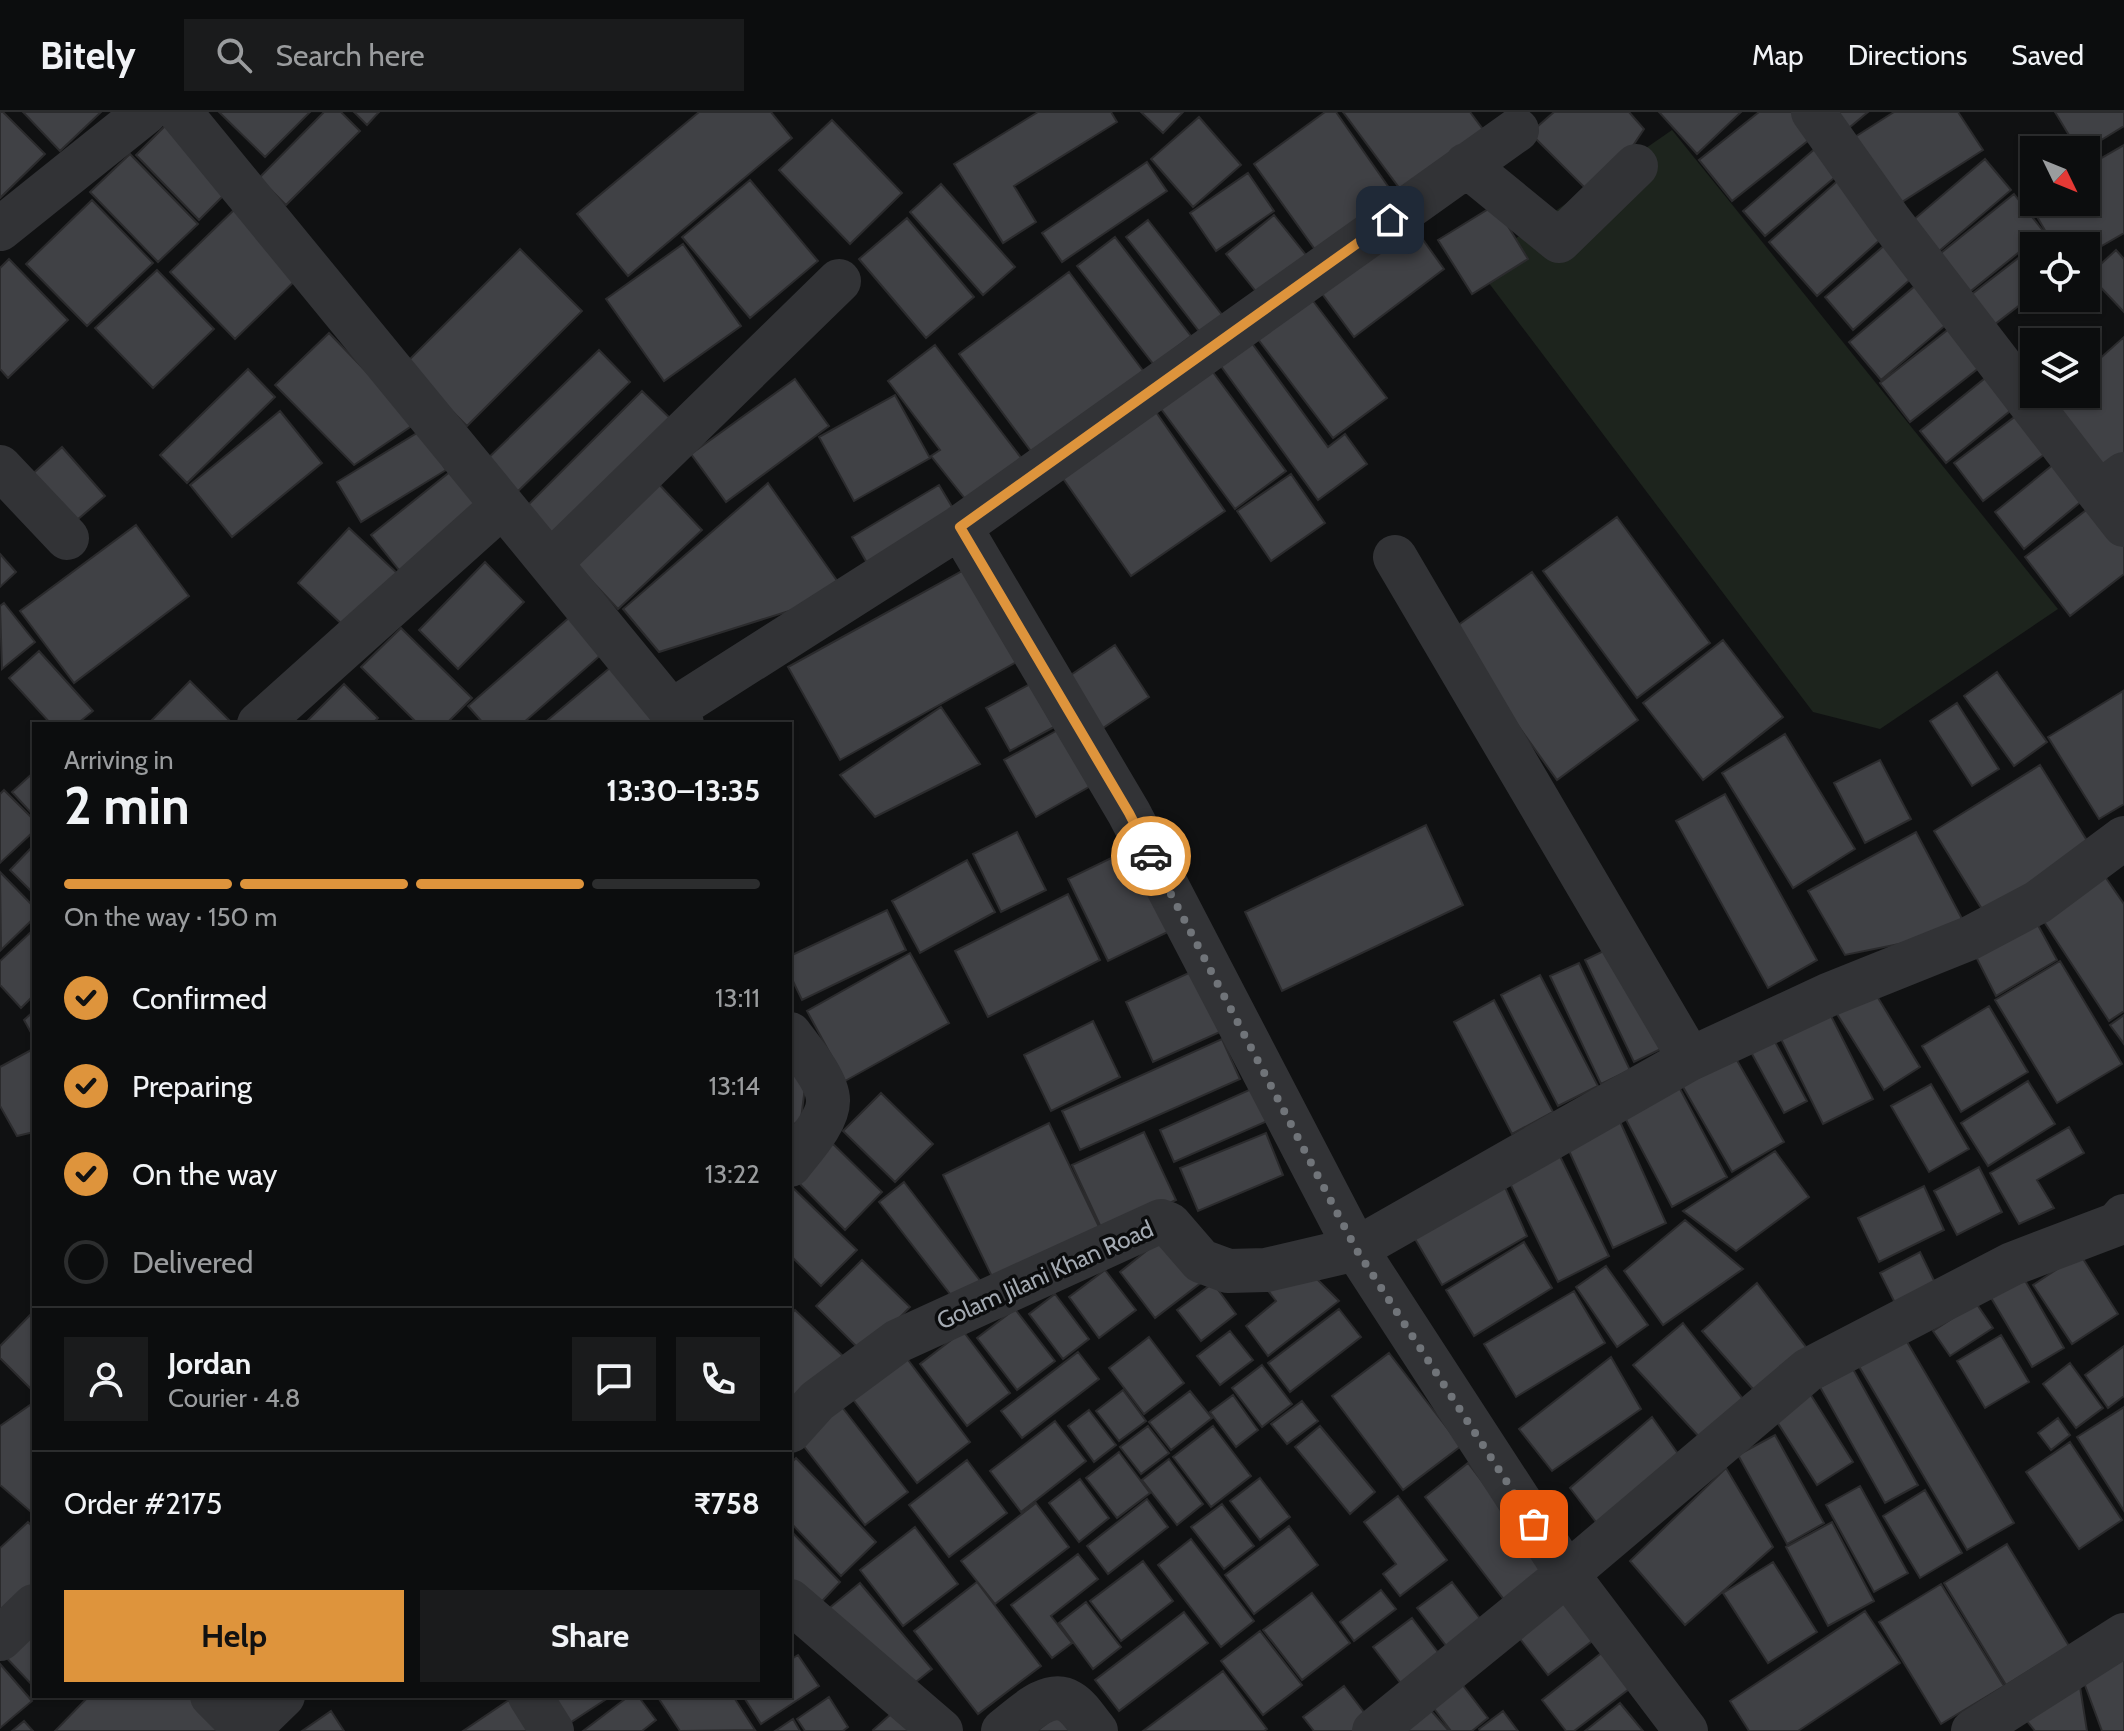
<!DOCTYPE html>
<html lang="en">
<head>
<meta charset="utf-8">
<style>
  body { margin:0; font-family:Cabin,sans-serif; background:#1a1b1c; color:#f1f3f6; height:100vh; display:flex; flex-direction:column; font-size:30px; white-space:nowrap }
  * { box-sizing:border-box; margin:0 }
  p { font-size:26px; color:#9a9c9e }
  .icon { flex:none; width:44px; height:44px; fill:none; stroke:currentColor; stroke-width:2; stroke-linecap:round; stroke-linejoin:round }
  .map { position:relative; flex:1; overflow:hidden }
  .drawer { position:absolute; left:32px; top:610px; width:760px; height:976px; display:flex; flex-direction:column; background:#0c0d0e; border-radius:0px; box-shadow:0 2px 6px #0004,0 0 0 2px #2c2d2e }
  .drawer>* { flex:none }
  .needle { width:52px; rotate:133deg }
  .fabs { position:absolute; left:2020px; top:24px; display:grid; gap:16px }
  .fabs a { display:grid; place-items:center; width:80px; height:80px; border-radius:0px; background:#0c0d0e; box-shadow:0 2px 6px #0004,0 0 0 2px #2c2d2e; font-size:40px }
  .pin { position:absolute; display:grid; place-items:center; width:68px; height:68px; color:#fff; margin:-34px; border-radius:16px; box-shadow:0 4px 12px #0006 }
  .courier { position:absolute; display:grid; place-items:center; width:80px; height:80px; margin:-40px; border:6px solid #de943c; border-radius:50%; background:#fff; color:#222; box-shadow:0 2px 10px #0007 }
  .overview em { font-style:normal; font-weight:800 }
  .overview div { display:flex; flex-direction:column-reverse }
  .overview { display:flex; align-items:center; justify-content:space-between; height:136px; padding:0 32px }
  h1 { font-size:52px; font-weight:800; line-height:60px }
  .bar { display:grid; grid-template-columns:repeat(4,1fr); gap:12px 8px; align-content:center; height:96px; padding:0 32px }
  .bar i { height:10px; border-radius:6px; background:#2c2d2e }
  .bar .on { background:#de943c }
  .bar p { grid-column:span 4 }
  .line { display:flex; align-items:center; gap:20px; padding:0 32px; border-top:2px solid #2c2d2e }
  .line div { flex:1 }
  .round { display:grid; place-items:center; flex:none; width:84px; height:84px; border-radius:0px; background:#1a1b1c }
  ol { padding:0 32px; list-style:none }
  li { display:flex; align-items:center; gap:24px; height:88px }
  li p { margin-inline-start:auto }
  li .icon { padding:8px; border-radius:50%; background:#de943c; color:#111; stroke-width:4 }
  li:last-child { color:#9a9c9e }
  li i { width:44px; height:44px; border:4px solid #2c2d2e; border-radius:50% }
  .action { display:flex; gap:16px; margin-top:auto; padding:16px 32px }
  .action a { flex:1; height:92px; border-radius:0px; background:#de943c; color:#111; font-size:32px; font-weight:800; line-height:92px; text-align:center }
  .action a+a { background:#1a1b1c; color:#f1f3f6 }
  header { display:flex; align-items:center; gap:48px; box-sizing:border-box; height:112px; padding:0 40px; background:#0c0d0e; border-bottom:2px solid #2c2d2e }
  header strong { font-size:38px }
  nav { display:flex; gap:44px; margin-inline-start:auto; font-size:28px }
  .search { width:560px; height:72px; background:#1a1b1c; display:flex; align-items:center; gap:20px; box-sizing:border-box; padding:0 28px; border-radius:0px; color:#9a9c9e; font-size:30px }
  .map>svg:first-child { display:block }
  .green { fill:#1d241d }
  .building { fill:#404145; stroke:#2b2b2d; stroke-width:2 }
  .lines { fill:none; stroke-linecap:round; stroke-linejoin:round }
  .minor { stroke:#323336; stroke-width:44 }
  .done { stroke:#707479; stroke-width:8; stroke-dasharray:0 14.4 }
  .route { stroke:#de943c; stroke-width:10 }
  .labels { text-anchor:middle; stroke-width:7; stroke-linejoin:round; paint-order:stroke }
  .street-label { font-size:24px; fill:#a3a9b1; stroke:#0b0c0d }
</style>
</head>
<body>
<header>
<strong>Bitely</strong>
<div class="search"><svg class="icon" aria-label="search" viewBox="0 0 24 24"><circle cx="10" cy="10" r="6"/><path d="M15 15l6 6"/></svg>Search here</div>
<nav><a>Map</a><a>Directions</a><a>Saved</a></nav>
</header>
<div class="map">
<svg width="2124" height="1619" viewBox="0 0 2124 1619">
  <rect width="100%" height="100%" fill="#101112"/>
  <path class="green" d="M1672,18L2058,497L1880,617L1813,600L1476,154Z"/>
  <path class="building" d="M0,0H3L45,42L0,86Z
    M23,0H101L60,39Z
    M219,0H310L265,45Z
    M324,0H341L360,19L286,93L259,66Z
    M354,0H379L367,13Z
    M699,0H771L792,26L628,164L577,102Z
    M1038,0H1111L1117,10L1014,74L1036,110L1003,131L954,52Z
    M1141,0H1183L1163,21Z
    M1325,0H1336L1399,90L1321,146L1254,52Z
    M1343,0H1470L1488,24L1406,85Z
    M1554,0H1629L1644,17L1597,88L1530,21Z
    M1659,0H1741L1697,42Z
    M1759,0H1803L1819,20L1732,89L1699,48Z
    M1827,0H1868L1844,20Z
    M1894,0H1958L1983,38L1891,97L1847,30Z
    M2055,0H2124V14L2085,38H2078Z
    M1199,5L1241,53L1193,95L1151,47Z
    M832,8L902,81L850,132L779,58Z
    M169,10L232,75L199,108L136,43Z
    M2124,33V121L2086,143V134H2054L2028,89L2034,86V90H2086V55Z
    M1817,35L1840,61L1765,124L1743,99Z
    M130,42L198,112L158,150L90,80Z
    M1985,47L2011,78L1931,146L1905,115Z
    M1147,50L1167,79L1062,150L1042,121Z
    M1248,61L1274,99L1216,139L1190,101Z
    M1843,64L1891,118L1817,184L1769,130Z
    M750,68L818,149L750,206L682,125Z
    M941,72L1015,155L983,183L910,100Z
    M2014,82L2044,120L1961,187L1931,149Z
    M92,88L153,151L87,214L26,152Z
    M239,93L304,160L235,227L170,160Z
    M1495,93L1528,147L1472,182L1438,128Z
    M1274,103L1310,148L1262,187L1226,142Z
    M907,106L974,185L926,226L859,147Z
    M1148,108L1227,209L1205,227L1126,125Z
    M1411,111L1444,157L1354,225L1320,179Z
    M1115,125L1191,224L1154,253L1077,154Z
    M1894,125L1921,158L1853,218L1825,185Z
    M683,132L741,214L664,269L606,187Z
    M2035,133L2034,182L1986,219L1963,189Z
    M520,137L582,199L467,314L405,252Z
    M2116,138L2124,147V200L2089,163Z
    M9,147L68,208L8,266L0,257V156Z
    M157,158L214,217L153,276L95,216Z
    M1069,160L1144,260L1033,342L959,242Z
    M1922,168L1954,206L1881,268L1849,230Z
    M1307,181L1387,286L1333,326L1254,222Z
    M1959,209L1989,248L1910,310L1880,271Z
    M329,221L416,311L354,353L275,273Z
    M1246,223L1328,335L1345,322L1367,352L1318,388L1215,246Z
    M2124,225V343L2100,365L2041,299L2060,282H2086V259Z
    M935,233L1029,356L974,398L931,344L940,338L888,269Z
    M599,238L630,270L511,386L479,355Z
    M1204,248L1286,359L1235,397L1153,286Z
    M248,257L275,285L187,371L160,343Z
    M1989,263L2015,295L1946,351L1920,319Z
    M795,267L829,314L726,390L691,342Z
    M642,279L674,310L553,433L520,401Z
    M895,283L930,346L854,389L819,325Z
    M280,299L322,351L232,425L190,373Z
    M1156,300L1225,399L1131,464L1062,365Z
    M2021,300L2050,338L1983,389L1954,351Z
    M422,318L446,358L361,410L337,370Z
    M62,335L105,384L70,414L28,366Z
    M2060,347L2089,383L2024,437L1995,400Z
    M461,351L494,391L403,463L371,423Z
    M1291,362L1325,411L1271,449L1237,399Z
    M655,368L702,418L618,497L571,447Z
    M768,371L838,470L805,494L659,540L623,497Z
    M939,373L957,403L870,456L852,425Z
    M2094,392L2124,431V462L2070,504L2025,445Z
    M1617,405L1710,531L1637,586L1543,459Z
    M136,413L189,484L74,571L20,499Z
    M349,416L398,462L347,517L298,471Z
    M0,442L16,460L0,475Z
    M485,450L524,490L458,557L419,518Z
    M969,455L1020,548L840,648L788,555Z
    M1532,460L1638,608L1557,668L1450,519Z
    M4,491L35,530L2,557L0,494Z
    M571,504L603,541L522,612H484L468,594Z
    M401,516L472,586L446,612H418L361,555Z
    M1723,528L1783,605L1703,668L1643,591Z
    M1115,533L1149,585L1097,620L1062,569Z
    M39,539L93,599L77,612H51L9,566Z
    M611,555L654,607L647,612H543Z
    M1997,560L2047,630L2014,654L1964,584Z
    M190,569L233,612L149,611Z
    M344,572L378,606L372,612H304Z
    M1030,572L1054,615L1010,639L986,596Z
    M2123,579L2124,692L2099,707L2048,625Z
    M1957,591L1999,657L1972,674L1930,609Z
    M941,595L980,652L875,705L840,663Z
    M1063,615L1094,672L1036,705L1004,648Z
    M1785,622L1855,737L1793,776L1722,661Z
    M1880,648L1911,707L1865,731L1834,671Z
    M2040,653L2091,735L1985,802L1934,719Z
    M34,660V704L12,680Z
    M4,678L34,708V719L0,751V682Z
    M1725,682L1817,848L1768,876L1676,709Z
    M1426,713L1463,793L1282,879L1245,800Z
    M1017,720L1046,778L1001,800L973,742Z
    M1916,720L1968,818L1845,843L1808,779Z
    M34,733V782L10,758Z
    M1138,733L1178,815L1108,849L1068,767Z
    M967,748L995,800L920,841L892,789Z
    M2099,756L2124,792V899L2109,909L2039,802Z
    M0,760L34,795V806L1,838Z
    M1068,782L1100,848L988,905L955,839Z
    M887,798L906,838L802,888L790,863V844Z
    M2033,804L2057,848L1996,884L1972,837Z
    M34,817V883L21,896L0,873V849Z
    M1618,832L1667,934L1634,950L1585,848Z
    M910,841L949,911L845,969L807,899Z
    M2060,849L2122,952L2057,991L1995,888Z
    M1579,851L1630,958L1601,972L1550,864Z
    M1193,859L1220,920L1153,950L1126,890Z
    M1540,863L1598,974L1558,994L1501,883Z
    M1869,871L1920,955L1884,978L1832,894Z
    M1494,888L1553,1000L1512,1022L1454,910Z
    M1824,890L1873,987L1823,1012L1775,915Z
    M1989,894L2028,960L1961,1000L1922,934Z
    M34,899V926L24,908Z
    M2124,903V932L2110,913Z
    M1093,909L1120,965L1051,999L1024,943Z
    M1768,917L1807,989L1784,1001L1745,929Z
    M1222,927L1240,967L1080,1038L1062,999Z
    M33,937L34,1020L17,1024L0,994V955Z
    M1731,938L1784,1030L1732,1060L1679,968Z
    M790,947L806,967L801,1007L790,1015Z
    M2028,969L2055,1012L1988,1054L1961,1011Z
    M1931,972L1969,1037L1929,1060L1891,994Z
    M1258,974L1272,1007L1174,1050L1160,1018Z
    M1679,975L1727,1065L1672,1095L1624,1004Z
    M881,981L933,1032L895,1070L843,1019Z
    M1618,1005L1666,1111L1613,1136L1565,1030Z
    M1049,1011L1103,1123L997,1175L943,1063Z
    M2069,1015L2084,1041L2037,1068L2054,1096L2019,1112L1990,1061Z
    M1144,1020L1176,1088L1104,1122L1072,1053Z
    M1266,1021L1283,1063L1198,1099L1180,1056Z
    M829,1028L882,1080L845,1118L793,1065Z
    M1556,1036L1609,1144L1558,1170L1505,1061Z
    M1775,1039L1809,1085L1736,1139L1683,1099Z
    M1979,1055L2002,1100L1957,1123L1934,1079Z
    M1500,1064L1527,1124L1442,1173L1408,1115Z
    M904,1070L982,1171L957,1191L879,1090Z
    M790,1073L857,1138L821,1174L790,1143Z
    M1924,1074L1944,1118L1879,1150L1858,1106Z
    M1685,1108L1743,1157L1663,1213L1624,1159Z
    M1170,1120L1206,1167L1155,1206L1120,1160Z
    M1524,1130L1552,1176L1474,1224L1446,1178Z
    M1920,1140L1943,1187L1903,1207L1880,1161Z
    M2080,1142L2118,1202L2072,1232L2033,1173Z
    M862,1148L910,1195L864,1242L816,1194Z
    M1606,1154L1648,1213L1617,1235L1576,1175Z
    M1105,1158L1136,1198L1099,1226L1069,1185Z
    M1312,1162L1339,1189L1268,1244L1246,1214L1276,1189L1263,1172Z
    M2023,1165L2064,1236L2032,1255L1990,1184Z
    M1213,1171L1236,1202L1201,1229L1177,1198Z
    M1757,1171L1809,1239L1760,1285L1702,1219Z
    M1574,1179L1605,1231L1516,1285L1484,1232Z
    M1055,1182L1089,1227L1063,1247L1029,1202Z
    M1976,1191L1993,1216L1950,1244L1933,1219Z
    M1015,1197L1055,1249L1017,1278L977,1226Z
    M1339,1197L1361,1225L1290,1280L1268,1251Z
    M795,1198L845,1246L790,1302V1203Z
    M34,1199V1280L0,1246V1234Z
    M1683,1211L1746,1291L1703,1329L1633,1253Z
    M1900,1218L2014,1411L1967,1438L1854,1246Z
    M963,1219L1010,1281L967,1314L920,1252Z
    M1230,1219L1253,1248L1220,1273L1197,1244Z
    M2001,1223L2029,1270L1985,1296L1957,1249Z
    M1149,1225L1184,1271L1144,1302L1109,1256Z
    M2124,1234V1284L2108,1296L2085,1263Z
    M899,1236L970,1330L917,1371L845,1277Z
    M1078,1240L1099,1267L1022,1326L1001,1299Z
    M1389,1241L1461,1334L1403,1378L1332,1284Z
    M1611,1245L1641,1297L1552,1359L1519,1317Z
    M2070,1251L2103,1296L2076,1316L2043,1272Z
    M1262,1253L1292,1292L1262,1315L1232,1276Z
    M1853,1257L1918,1373L1885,1391L1820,1275Z
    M1123,1278L1146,1309L1119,1329L1096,1299Z
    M1190,1279L1212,1306L1171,1338L1149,1310Z
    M1809,1280L1853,1350L1817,1373L1772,1302Z
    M1233,1283L1258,1318L1236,1335L1210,1300Z
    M1302,1289L1318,1309L1287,1332L1271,1312Z
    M33,1291L34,1397L31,1400L0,1373V1314Z
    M842,1295L908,1380L865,1413L799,1328Z
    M2124,1295V1399L2077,1325Z
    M1089,1298L1116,1333L1094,1350L1068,1314Z
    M1652,1305L1681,1346L1599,1414L1570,1376Z
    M2058,1306L2070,1323L2051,1338L2038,1321Z
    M1055,1309L1086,1349L1021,1400L990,1359Z
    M1148,1314L1169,1341L1141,1362L1120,1335Z
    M1213,1314L1251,1364L1211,1395L1173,1345Z
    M1320,1314L1375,1380L1350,1402L1295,1335Z
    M1775,1323L1824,1411L1787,1432L1738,1343Z
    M2070,1330L2122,1408L2079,1437L2026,1360Z
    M1119,1340L1150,1381L1117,1406L1086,1366Z
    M796,1346L876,1430L841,1464L790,1410V1352Z
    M1169,1347L1203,1392L1177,1413L1142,1368Z
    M967,1348L1007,1401L949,1445L909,1393Z
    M1468,1351L1552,1461L1509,1494L1425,1385Z
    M1726,1356L1773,1435L1685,1513L1630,1449Z
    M1260,1366L1290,1405L1260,1428L1230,1389Z
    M1080,1367L1109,1406L1079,1430L1049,1391Z
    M1860,1374L1908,1461L1874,1480L1826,1393Z
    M1925,1378L1962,1441L1920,1466L1883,1404Z
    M1398,1384L1447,1448L1400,1484L1383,1462L1396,1452L1364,1410Z
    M1147,1387L1168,1415L1108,1462L1087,1434Z
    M1036,1391L1069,1435L995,1492L961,1449Z
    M1222,1392L1254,1434L1224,1457L1191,1415Z
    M28,1410L34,1416V1479L0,1510V1436Z
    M1832,1410L1874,1489L1828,1514L1786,1435Z
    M1289,1414L1318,1453L1254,1502L1225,1463Z
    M915,1415L958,1472L903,1514L860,1458Z
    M790,1418L840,1470L812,1500L790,1478Z
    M1191,1427L1254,1509L1221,1535L1158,1453Z
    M2007,1432L2069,1534L2006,1573L1944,1471Z
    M1078,1442L1098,1467L1051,1504L1072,1531L1052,1546L1011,1493Z
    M1143,1449L1173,1489L1121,1529L1090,1489Z
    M1773,1450L1817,1520L1768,1551L1723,1481Z
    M977,1470L1041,1554L978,1602L914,1519Z
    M1452,1470L1485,1513L1451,1540L1417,1496Z
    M860,1471L932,1557L906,1578L822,1502Z
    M1941,1472L2004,1574L1941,1612L1879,1510Z
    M1381,1478L1396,1497L1354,1529L1340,1510Z
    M1312,1481L1350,1531L1302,1568L1263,1518Z
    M1568,1482L1600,1523L1548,1563L1517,1523Z
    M1086,1490L1121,1535L1093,1557L1059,1511Z
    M1865,1499L1900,1551L1798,1619H1749L1730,1589Z
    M1184,1500L1208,1531L1119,1599L1095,1568Z
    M34,1503V1575L0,1539Z
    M1412,1506L1440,1543L1402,1573L1373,1535Z
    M1260,1519L1302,1573L1263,1603L1221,1549Z
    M2124,1530V1619H2102L2080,1560Z
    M1609,1535L1637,1571L1574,1619H1566L1542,1588Z
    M798,1543L819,1574L761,1612L743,1584H790V1548Z
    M0,1552L32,1589L0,1616Z
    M1223,1559L1267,1617L1264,1619H1143Z
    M2078,1562L2087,1619H2035L2019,1599Z
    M1455,1563L1488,1606L1472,1619H1451L1426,1586Z
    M1344,1574L1373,1612L1364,1619H1314L1303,1605Z
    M89,1584H197L217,1619H55Z
    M541,1584H611L562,1616Z
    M629,1584H638L656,1608L642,1619H583Z
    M657,1584H733L755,1618L680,1619Z
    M829,1585L848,1615L843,1619H805L797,1607Z
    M1420,1586L1449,1619H1396Z
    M509,1588L529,1619H463Z
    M1620,1591L1643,1619H1585Z
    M901,1593L924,1619H874L873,1618Z
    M1065,1597L1082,1619H1037Z
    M331,1599L344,1619H302Z
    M1503,1599L1518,1619H1480L1479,1617Z
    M793,1607L800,1619H775Z
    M24,1609L33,1619H12Z"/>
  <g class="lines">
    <path class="minor" d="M180,0L682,612
      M1813,0L1891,110L2099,381L2124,362
      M1466,53L1559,129L1636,54
      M0,117L146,0
      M0,355L67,426
      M2099,381L2124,413
      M960,415L1129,701L1356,1137L1567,1462L1686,1619
      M1395,445L1690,947
      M550,451L839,169
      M671,599L960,415L1517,18
      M259,612L502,394
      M790,922C801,937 828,969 828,988C829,1009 802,1037 790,1053
      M790,1319L817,1289L898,1229L1161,1109L1169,1112L1201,1149L1228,1159L1266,1158L1356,1137L1690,947L1828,883L1970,826L2038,790L2124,726
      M790,1489L941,1619
      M0,1527L34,1494
      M212,1584L247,1619
      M530,1584L552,1619
      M247,1619L283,1584
      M1003,1619C1020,1606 1048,1576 1070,1590C1080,1596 1088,1610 1096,1619
      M1374,1619L1567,1462L1808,1258L2012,1152L2117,1112L2124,1104
      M1973,1619L2124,1523"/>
  </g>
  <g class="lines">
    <path class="done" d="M1151,744L1356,1137L1534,1412"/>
    <path class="route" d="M1151,744L1129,701L960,415L1390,108"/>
  </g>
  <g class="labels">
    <g class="street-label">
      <text transform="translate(1045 1163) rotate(-24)" y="8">Golam Jilani Khan Road</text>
    </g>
  </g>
</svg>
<div class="fabs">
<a><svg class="needle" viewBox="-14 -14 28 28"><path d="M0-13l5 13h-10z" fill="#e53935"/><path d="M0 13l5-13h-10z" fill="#9a9c9e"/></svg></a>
<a><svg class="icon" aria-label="locate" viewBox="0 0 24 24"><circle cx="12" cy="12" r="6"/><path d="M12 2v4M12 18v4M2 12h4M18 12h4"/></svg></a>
<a><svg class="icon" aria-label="layers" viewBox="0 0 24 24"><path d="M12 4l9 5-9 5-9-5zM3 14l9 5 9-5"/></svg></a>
</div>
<div class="pin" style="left:1534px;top:1412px;background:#ea580c"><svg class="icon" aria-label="bag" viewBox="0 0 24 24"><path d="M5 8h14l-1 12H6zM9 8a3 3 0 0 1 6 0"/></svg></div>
<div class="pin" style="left:1390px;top:108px;background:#1f2937"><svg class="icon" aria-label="home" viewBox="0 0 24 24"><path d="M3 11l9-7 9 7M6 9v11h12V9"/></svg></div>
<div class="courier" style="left:1151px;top:744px"><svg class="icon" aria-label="car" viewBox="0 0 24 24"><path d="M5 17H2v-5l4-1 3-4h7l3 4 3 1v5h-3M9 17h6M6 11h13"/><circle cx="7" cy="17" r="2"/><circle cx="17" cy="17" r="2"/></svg></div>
<section class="drawer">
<div class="overview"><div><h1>2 min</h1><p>Arriving in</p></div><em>13:30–13:35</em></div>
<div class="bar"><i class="on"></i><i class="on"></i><i class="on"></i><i></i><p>On the way · 150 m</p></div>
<ol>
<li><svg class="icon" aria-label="check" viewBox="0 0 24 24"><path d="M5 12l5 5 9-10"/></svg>Confirmed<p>13:11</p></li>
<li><svg class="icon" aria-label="check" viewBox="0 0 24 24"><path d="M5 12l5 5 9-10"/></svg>Preparing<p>13:14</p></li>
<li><svg class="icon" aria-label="check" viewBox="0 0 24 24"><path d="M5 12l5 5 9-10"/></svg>On the way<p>13:22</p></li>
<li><i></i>Delivered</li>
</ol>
<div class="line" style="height:144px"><a class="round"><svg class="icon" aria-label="person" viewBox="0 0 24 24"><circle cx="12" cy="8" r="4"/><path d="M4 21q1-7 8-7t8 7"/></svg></a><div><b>Jordan</b><p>Courier · 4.8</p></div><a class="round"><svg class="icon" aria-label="chat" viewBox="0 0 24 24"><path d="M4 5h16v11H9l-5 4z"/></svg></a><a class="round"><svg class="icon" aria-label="phone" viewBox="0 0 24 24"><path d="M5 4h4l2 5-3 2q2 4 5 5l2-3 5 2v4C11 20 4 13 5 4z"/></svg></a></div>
<div class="line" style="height:104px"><div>Order #2175</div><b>₹758</b></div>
<div class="action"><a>Help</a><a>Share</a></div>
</section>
</div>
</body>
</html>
